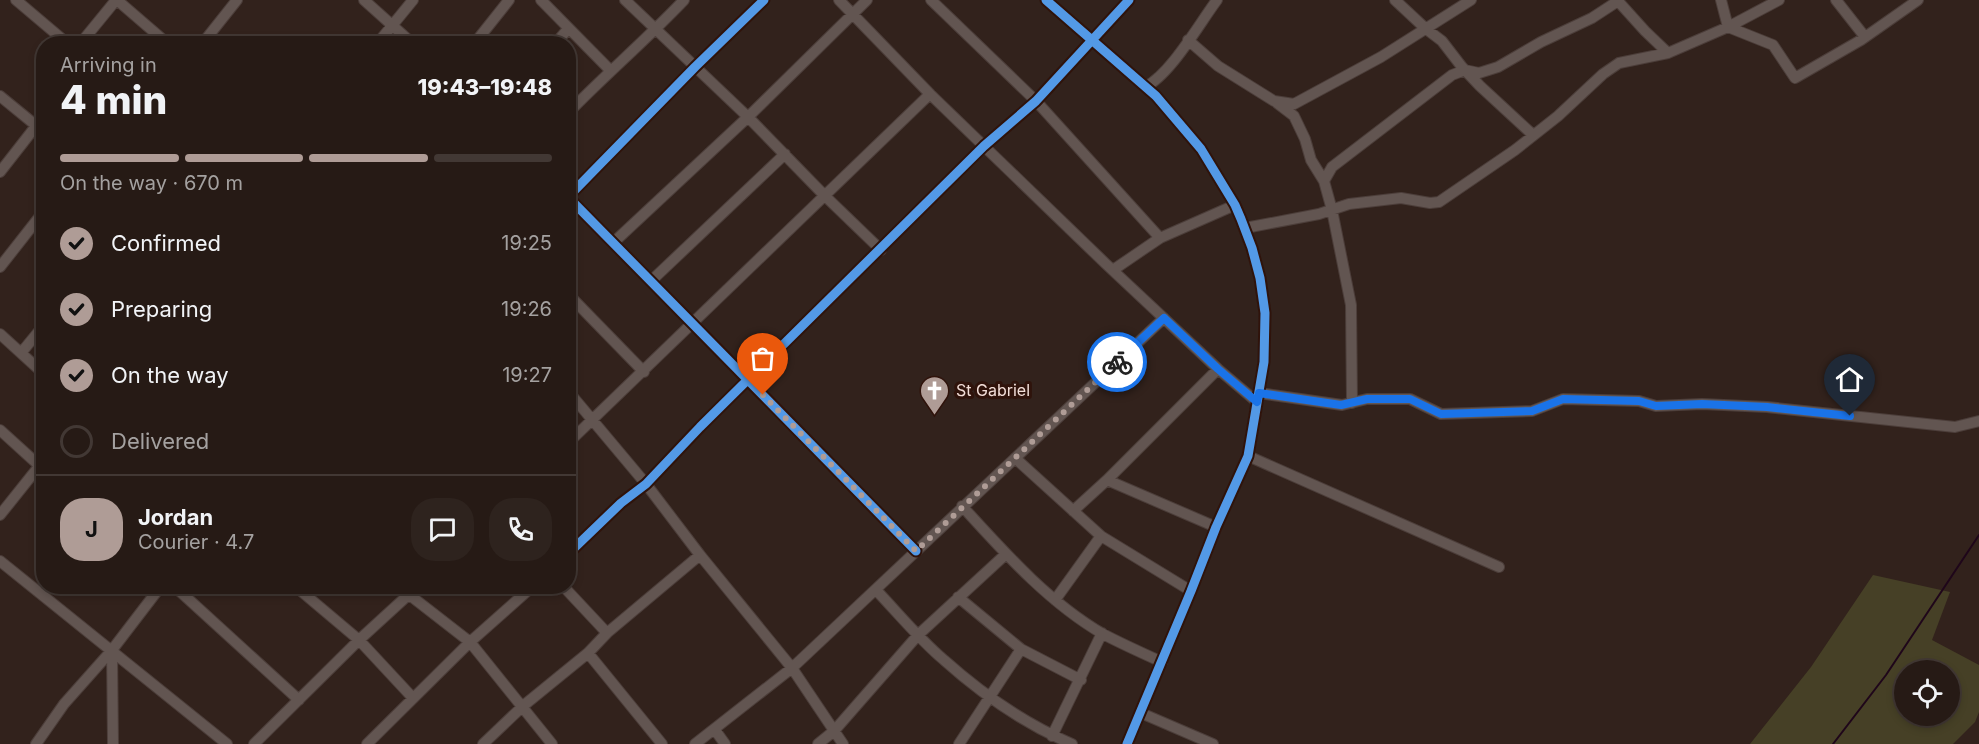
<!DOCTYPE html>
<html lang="en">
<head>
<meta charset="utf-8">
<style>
  body { margin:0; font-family:Inter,sans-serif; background:#2e231e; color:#f1f3f6; height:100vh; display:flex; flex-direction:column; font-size:22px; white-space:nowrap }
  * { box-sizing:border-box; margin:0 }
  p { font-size:20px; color:#a4a1a0 }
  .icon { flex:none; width:33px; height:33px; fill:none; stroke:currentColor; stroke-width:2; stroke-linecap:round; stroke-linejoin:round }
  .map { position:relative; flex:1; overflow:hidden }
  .sheet { position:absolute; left:36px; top:36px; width:540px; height:558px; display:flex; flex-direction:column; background:#261a15; border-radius:24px; box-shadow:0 3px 9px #0003,0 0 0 2px #423834 }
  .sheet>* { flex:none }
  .tools { position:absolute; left:1894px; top:660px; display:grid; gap:12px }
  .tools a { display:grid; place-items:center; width:66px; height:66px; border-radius:50%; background:#261a15; box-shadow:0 3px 9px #0003,0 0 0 2px #423834; font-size:30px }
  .pin { position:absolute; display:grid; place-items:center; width:51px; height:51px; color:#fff; margin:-62px -26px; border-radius:50% 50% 50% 0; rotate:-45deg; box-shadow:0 0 6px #0007 }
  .pin .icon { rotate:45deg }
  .courier { position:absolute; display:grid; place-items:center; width:60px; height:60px; margin:-30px; border:4px solid #1a73e8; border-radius:50%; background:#fff; color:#222; box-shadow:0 2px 8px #0007 }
  .headline em { font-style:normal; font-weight:800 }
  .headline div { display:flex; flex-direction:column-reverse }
  .headline { display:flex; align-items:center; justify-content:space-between; height:102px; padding:0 24px }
  h1 { font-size:39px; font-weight:800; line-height:45px }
  .bar { display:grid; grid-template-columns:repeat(4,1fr); gap:9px 6px; align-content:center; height:72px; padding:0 24px }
  .bar i { height:8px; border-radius:4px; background:#423834 }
  .bar .on { background:#af9c96 }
  .bar p { grid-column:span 4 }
  .line { display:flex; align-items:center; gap:15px; padding:0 24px; border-top:2px solid #423834 }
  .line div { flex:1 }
  .round { display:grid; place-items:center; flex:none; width:63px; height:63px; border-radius:24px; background:#2e231e }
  ol { padding:0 24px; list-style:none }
  li { display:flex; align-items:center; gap:18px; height:66px }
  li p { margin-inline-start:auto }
  li .icon { padding:6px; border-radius:50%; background:#af9c96; color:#111; stroke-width:4 }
  li:last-child { color:#a4a1a0 }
  li i { width:33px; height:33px; border:3px solid #423834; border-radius:50% }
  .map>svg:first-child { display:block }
  .green { fill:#464026; fill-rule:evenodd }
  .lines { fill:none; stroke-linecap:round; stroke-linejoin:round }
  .stream { stroke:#1f061a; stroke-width:2 }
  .minor-casing { stroke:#4c3e3a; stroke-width:12 }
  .minor { stroke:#625551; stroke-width:10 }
  .cycleway-casing { stroke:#2f130b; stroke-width:13 }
  .cycleway { stroke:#5399e6; stroke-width:9 }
  .done { stroke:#af9c96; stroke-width:6; stroke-dasharray:0 10.8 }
  .route { stroke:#1a73e8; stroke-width:8 }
  .labels { text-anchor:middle; stroke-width:6; stroke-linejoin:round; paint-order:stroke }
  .poi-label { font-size:16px; fill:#f2ded8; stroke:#2f130b; text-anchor:start }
</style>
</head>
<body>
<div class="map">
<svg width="1979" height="744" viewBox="0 0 1979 744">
  <rect width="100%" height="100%" fill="#32221c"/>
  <path class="green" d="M1873,575L1950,592L1932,640L1979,665V712L1975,722L1953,744H1750L1811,667ZM1905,670H1950V716H1905Z"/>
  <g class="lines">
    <path class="stream" d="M1833,744L1886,675L1979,535"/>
    <defs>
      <path id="minor" d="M16,0L68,44
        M117,0L168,44
        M364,0L413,44
        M541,0L610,70
        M625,0L748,117L824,195L881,250
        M764,0L695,67L568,197L916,551
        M839,0L930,94L1106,264L1218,369L1257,402
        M931,0L1036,101L1160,238
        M1046,0L1156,96L1201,149L1235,205L1241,219L1252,248L1260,278L1265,313L1264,362L1248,456L1216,527L1191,591L1127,744
        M1395,0L1425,28L1442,41L1462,67L1480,86L1533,135
        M1617,0L1645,31L1668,53
        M1721,0L1728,27
        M1836,0L1865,37
        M1728,27L1773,45L1795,78L1861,40L1918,0
        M1188,40L1218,66L1274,101L1294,104L1381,57L1471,0
        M80,44L116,0
        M202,44L237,0
        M377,44L413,0
        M474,44L509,0
        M555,44L568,29
        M1145,87C1171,74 1199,24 1217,0
        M0,96L44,132
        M1277,103L1294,116L1305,139L1311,160L1324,181L1332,210L1351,305L1352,403
        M568,113C606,74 647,39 684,0
        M0,172L36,126
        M1324,181L1332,167L1452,75L1465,70L1479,73L1498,67L1541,42L1592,18L1618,1
        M1245,228L1319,214L1349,204L1401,198L1430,203L1439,202L1515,150L1558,116L1603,74L1619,63L1668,53L1728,27L1779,0
        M614,242L748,117L867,0
        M0,267L44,211
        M1113,270L1160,238L1235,205
        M651,281L785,154
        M568,294L644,372
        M0,334L44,374
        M21,353L44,325
        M568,391L646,484L700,555L792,668L843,744
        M1259,393L1342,405L1367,399H1410L1441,414L1532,411L1563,399L1639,401L1656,406L1702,404L1767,407L1955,427L1979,421
        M0,430L43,469
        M568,443L930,94
        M1248,456L1499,567
        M1015,458L1101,536L1191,591
        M1107,480L1216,527
        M962,506C1004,552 1048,602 1103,634C1122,644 1142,653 1162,662
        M1073,511L1107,480L1218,369
        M0,515L44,460
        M568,554L621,503L646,484L700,427L984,146L1036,101L1129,0
        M0,561L227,744
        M174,586L299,700
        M295,586L359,640L412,697
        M398,586L470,642L552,744
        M563,586L607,633
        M876,590C898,613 919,639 944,660C982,694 1025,724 1072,744
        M958,597L1021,649L1081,680
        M1055,600L1101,536
        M112,650L113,744
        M588,653L662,744
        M1141,713L1213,744
        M715,730L725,744
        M1052,736L1102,633
        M36,744L64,704L112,650L161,586
        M254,744L359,640L418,586
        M367,744L470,642L533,586
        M483,744L523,706L588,653L607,633L700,555
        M695,744L792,668L1164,318
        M818,744L834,731L918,635L1006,554
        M959,744L1021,649"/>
    </defs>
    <use href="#minor" class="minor-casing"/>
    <use href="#minor" class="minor"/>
    <defs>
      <path id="cycleway" d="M764,0L695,67L568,197L916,551
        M1046,0L1156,96L1201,149L1235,205L1241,219L1252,248L1260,278L1265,313L1264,362L1248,456L1216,527L1191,591L1127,744
        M568,554L621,503L646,484L700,427L984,146L1036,101L1129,0"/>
    </defs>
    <use href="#cycleway" class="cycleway-casing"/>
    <use href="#cycleway" class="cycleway"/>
  </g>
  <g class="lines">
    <path class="done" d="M763,395L916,551L1117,362"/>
    <path class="route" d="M1117,362L1164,318L1218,369L1257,402L1259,393L1341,405L1367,399H1410L1441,414L1532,411L1563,399L1639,401L1656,406L1702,404L1767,407L1850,416"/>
  </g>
  <defs>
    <symbol id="church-pin" viewBox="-11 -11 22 30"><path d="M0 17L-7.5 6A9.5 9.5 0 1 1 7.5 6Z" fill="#af9c96" stroke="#2f130b"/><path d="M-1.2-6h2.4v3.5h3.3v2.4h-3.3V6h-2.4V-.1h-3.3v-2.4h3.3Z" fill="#fff"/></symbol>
  </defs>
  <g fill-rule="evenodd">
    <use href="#church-pin" x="918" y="374" width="33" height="45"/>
  </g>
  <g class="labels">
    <g class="poi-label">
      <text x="956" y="396">St Gabriel</text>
    </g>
  </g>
</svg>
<div class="tools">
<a><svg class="icon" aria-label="locate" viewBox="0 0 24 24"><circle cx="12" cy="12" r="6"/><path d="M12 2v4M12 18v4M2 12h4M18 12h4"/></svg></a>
</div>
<div class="pin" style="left:763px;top:395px;background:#ea580c"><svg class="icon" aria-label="bag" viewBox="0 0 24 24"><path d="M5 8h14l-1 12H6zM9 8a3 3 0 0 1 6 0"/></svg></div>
<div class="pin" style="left:1850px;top:416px;background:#1f2937"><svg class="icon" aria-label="home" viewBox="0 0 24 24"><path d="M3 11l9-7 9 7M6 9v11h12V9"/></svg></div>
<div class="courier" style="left:1117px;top:362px"><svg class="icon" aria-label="bike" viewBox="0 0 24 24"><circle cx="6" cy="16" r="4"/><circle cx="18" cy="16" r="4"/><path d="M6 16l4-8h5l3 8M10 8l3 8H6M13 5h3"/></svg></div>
<section class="sheet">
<div class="headline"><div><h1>4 min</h1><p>Arriving in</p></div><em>19:43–19:48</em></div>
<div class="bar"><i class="on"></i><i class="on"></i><i class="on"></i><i></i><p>On the way · 670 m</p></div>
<ol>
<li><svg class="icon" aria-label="check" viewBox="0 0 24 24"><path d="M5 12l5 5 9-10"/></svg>Confirmed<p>19:25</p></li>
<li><svg class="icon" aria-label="check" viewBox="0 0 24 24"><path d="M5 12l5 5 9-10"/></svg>Preparing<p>19:26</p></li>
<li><svg class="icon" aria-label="check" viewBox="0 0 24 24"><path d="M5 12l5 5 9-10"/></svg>On the way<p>19:27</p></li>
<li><i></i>Delivered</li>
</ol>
<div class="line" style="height:108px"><b class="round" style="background:#af9c96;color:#111">J</b><div><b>Jordan</b><p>Courier · 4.7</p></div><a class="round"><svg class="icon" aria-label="chat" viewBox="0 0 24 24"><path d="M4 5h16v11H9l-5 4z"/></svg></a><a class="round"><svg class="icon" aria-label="phone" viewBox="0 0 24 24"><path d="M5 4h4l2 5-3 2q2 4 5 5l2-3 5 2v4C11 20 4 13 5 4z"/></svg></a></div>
</section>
</div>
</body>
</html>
